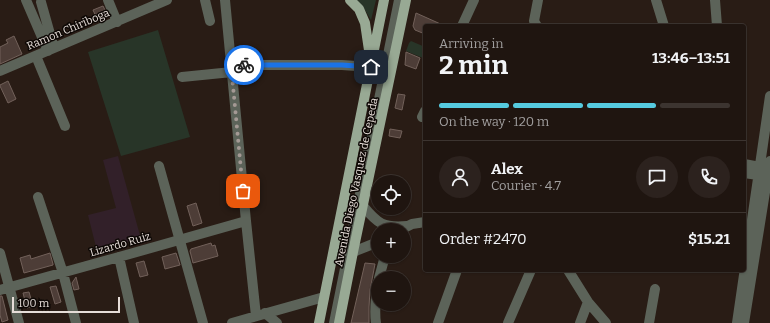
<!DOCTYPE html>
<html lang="en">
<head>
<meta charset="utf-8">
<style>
  body { margin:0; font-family:Bitter,serif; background:#2c221e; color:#f1f3f6; height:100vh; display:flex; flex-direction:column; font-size:15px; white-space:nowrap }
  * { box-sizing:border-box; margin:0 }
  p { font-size:13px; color:#a19f9f }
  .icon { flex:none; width:22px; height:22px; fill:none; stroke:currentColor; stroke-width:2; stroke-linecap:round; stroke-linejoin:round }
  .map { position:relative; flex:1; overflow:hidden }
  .drawer { position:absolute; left:423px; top:24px; width:323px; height:248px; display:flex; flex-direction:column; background:#1f1510; border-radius:4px; box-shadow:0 1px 3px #0004,0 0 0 1px #3c3430 }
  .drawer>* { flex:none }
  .tools { position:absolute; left:371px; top:175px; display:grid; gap:8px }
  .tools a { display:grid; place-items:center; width:40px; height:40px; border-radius:50%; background:#1f1510; box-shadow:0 1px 3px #0004,0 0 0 1px #3c3430; font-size:20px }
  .scale { position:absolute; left:12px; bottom:10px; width:108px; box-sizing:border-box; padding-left:4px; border:2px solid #e6ddd8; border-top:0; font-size:11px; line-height:14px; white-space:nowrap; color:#e6ddd8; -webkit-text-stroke:3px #0d0805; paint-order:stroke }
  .pin { position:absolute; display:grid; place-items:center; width:34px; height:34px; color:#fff; margin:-17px; border-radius:8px; box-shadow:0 2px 6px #0006 }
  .courier { position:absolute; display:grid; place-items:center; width:40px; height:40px; margin:-20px; border:3px solid #1a73e8; border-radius:50%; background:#fff; color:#222; box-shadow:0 1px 5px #0007 }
  .headline em { font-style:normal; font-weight:700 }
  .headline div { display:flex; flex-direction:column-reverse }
  .headline { display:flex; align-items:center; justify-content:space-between; height:68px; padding:0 16px }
  h1 { font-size:26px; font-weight:700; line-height:30px }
  .bar { display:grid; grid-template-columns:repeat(4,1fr); gap:6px 4px; align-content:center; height:48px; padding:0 16px }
  .bar i { height:5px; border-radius:3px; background:#3c3430 }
  .bar .on { background:#55cadf }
  .bar p { grid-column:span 4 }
  .line { display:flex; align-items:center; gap:10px; padding:0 16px; border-top:1px solid #3c3430 }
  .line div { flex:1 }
  .round { display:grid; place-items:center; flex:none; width:42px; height:42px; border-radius:21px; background:#2c221e }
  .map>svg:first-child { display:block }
  .education { fill:#322029 }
  .green { fill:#283528 }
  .building { fill:#4d3d37; stroke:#72615a }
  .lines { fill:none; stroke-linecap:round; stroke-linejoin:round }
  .minor { stroke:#5c6359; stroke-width:10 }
  .major { stroke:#98a994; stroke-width:10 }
  .done { stroke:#a49994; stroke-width:4; stroke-dasharray:0 7.2 }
  .route { stroke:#1a73e8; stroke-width:5 }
  .labels { text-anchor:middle; stroke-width:3; stroke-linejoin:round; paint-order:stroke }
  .street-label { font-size:11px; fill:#e6ddd8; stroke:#0d0805 }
</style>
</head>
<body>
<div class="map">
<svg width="770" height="323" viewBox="0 0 770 323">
  <rect width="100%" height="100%" fill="#291c15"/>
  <path class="education" d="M118,156L141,239L97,251L88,215L116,208L103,160Z"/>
  <path class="green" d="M357,0H376L371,20L363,7Z
    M158,30L190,137L121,156L88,52Z
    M411,41L425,47V52L423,58L406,51L409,43Z"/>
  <path class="building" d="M103,6L108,16L98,21L93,10Z
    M416,13L445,26H425V34L415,30L413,26Z
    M14,36L22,54L0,64V47L8,43L6,40Z
    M406,52L420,58L416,69L405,65Z
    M8,81L16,99L8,103L0,86V85Z
    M398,94L405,95L402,110L395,108Z
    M390,129L402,131L400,138L389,136Z
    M196,203L202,223L193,226L187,206Z
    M211,243L212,246L215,245L218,256L193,263L190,251L191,249Z
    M50,253L53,264V265L24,273L20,258L30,255L31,259Z
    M176,253L180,265L165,269L162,257Z
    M144,261L148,275L140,277L136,263Z
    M365,263L375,264L370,290L369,307V323H351Z
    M76,277L79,289L74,290L72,283Z
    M56,286L61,302L55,304L50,287Z
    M29,292L33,306L27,308L23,293Z
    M0,296H2L8,320L2,322L0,315Z"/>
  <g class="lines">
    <path class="minor" d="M26,0L48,51
      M108,0L117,22
      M205,0L210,21
      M225,0L246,221L256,316
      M656,0L664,26
      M715,0L717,26
      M41,2L54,48
      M462,26L474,0
      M537,26L534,21L538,0
      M36,56L65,126
      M231,65H342L371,67
      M0,71L167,0
      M182,77L232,72
      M422,117L425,111
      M744,164L760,167
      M159,166L203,323
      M744,173L758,175
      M38,197L63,273L76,323
      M363,206C378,224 383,228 407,226
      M402,229L412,224L425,222
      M353,252L378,242
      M0,253L19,323
      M119,257L134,323
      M568,270L588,302L606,323
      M379,278L385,256
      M0,290L119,257L246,221
      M265,313L277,323
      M232,323L324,297
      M334,323L399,0
      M376,323C374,310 376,295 378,282
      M438,323L457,270
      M508,323L531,270
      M580,323L588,302
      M649,323L655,289
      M737,323L770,96
      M744,323L770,161"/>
    <path class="major" d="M350,0L359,9L365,23L370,57
      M319,323L384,0
      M339,323L353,252L406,0"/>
  </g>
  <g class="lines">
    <path class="done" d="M243,191L231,65H244"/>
    <path class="route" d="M244,65H342L371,67"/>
  </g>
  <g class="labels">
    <g class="street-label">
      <text transform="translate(68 29) rotate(-23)" y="4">Ramon Chiriboga</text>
      <text transform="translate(356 182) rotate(-78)" y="4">Avenida Diego Vasquez de Cepeda</text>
      <text transform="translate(120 244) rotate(-16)" y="4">Lizardo Ruiz</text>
    </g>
  </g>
</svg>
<div class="tools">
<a><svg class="icon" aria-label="locate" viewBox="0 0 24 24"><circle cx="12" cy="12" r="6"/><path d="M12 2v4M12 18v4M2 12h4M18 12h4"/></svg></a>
<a>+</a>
<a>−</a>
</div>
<div class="scale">100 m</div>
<div class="pin" style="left:243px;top:191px;background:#ea580c"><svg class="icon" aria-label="bag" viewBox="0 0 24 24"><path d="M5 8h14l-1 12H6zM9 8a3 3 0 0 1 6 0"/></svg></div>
<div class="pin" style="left:371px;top:67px;background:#1f2937"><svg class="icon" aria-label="home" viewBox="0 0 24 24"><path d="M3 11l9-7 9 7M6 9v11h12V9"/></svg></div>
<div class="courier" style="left:244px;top:65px"><svg class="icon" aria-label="bike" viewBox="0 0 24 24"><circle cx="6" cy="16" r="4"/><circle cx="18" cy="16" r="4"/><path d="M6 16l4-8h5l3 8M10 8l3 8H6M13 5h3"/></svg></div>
<section class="drawer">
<div class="headline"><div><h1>2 min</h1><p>Arriving in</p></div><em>13:46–13:51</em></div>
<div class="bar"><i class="on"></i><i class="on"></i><i class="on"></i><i></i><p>On the way · 120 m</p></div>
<div class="line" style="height:72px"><a class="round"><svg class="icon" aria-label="person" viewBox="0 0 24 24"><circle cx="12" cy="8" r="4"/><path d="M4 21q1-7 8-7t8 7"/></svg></a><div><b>Alex</b><p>Courier · 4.7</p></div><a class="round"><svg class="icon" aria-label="chat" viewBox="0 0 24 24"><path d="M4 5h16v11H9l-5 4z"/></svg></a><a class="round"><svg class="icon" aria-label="phone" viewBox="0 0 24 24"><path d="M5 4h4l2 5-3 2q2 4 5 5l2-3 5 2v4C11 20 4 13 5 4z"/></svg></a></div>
<div class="line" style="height:52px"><div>Order #2470</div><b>$15.21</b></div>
</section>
</div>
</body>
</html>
